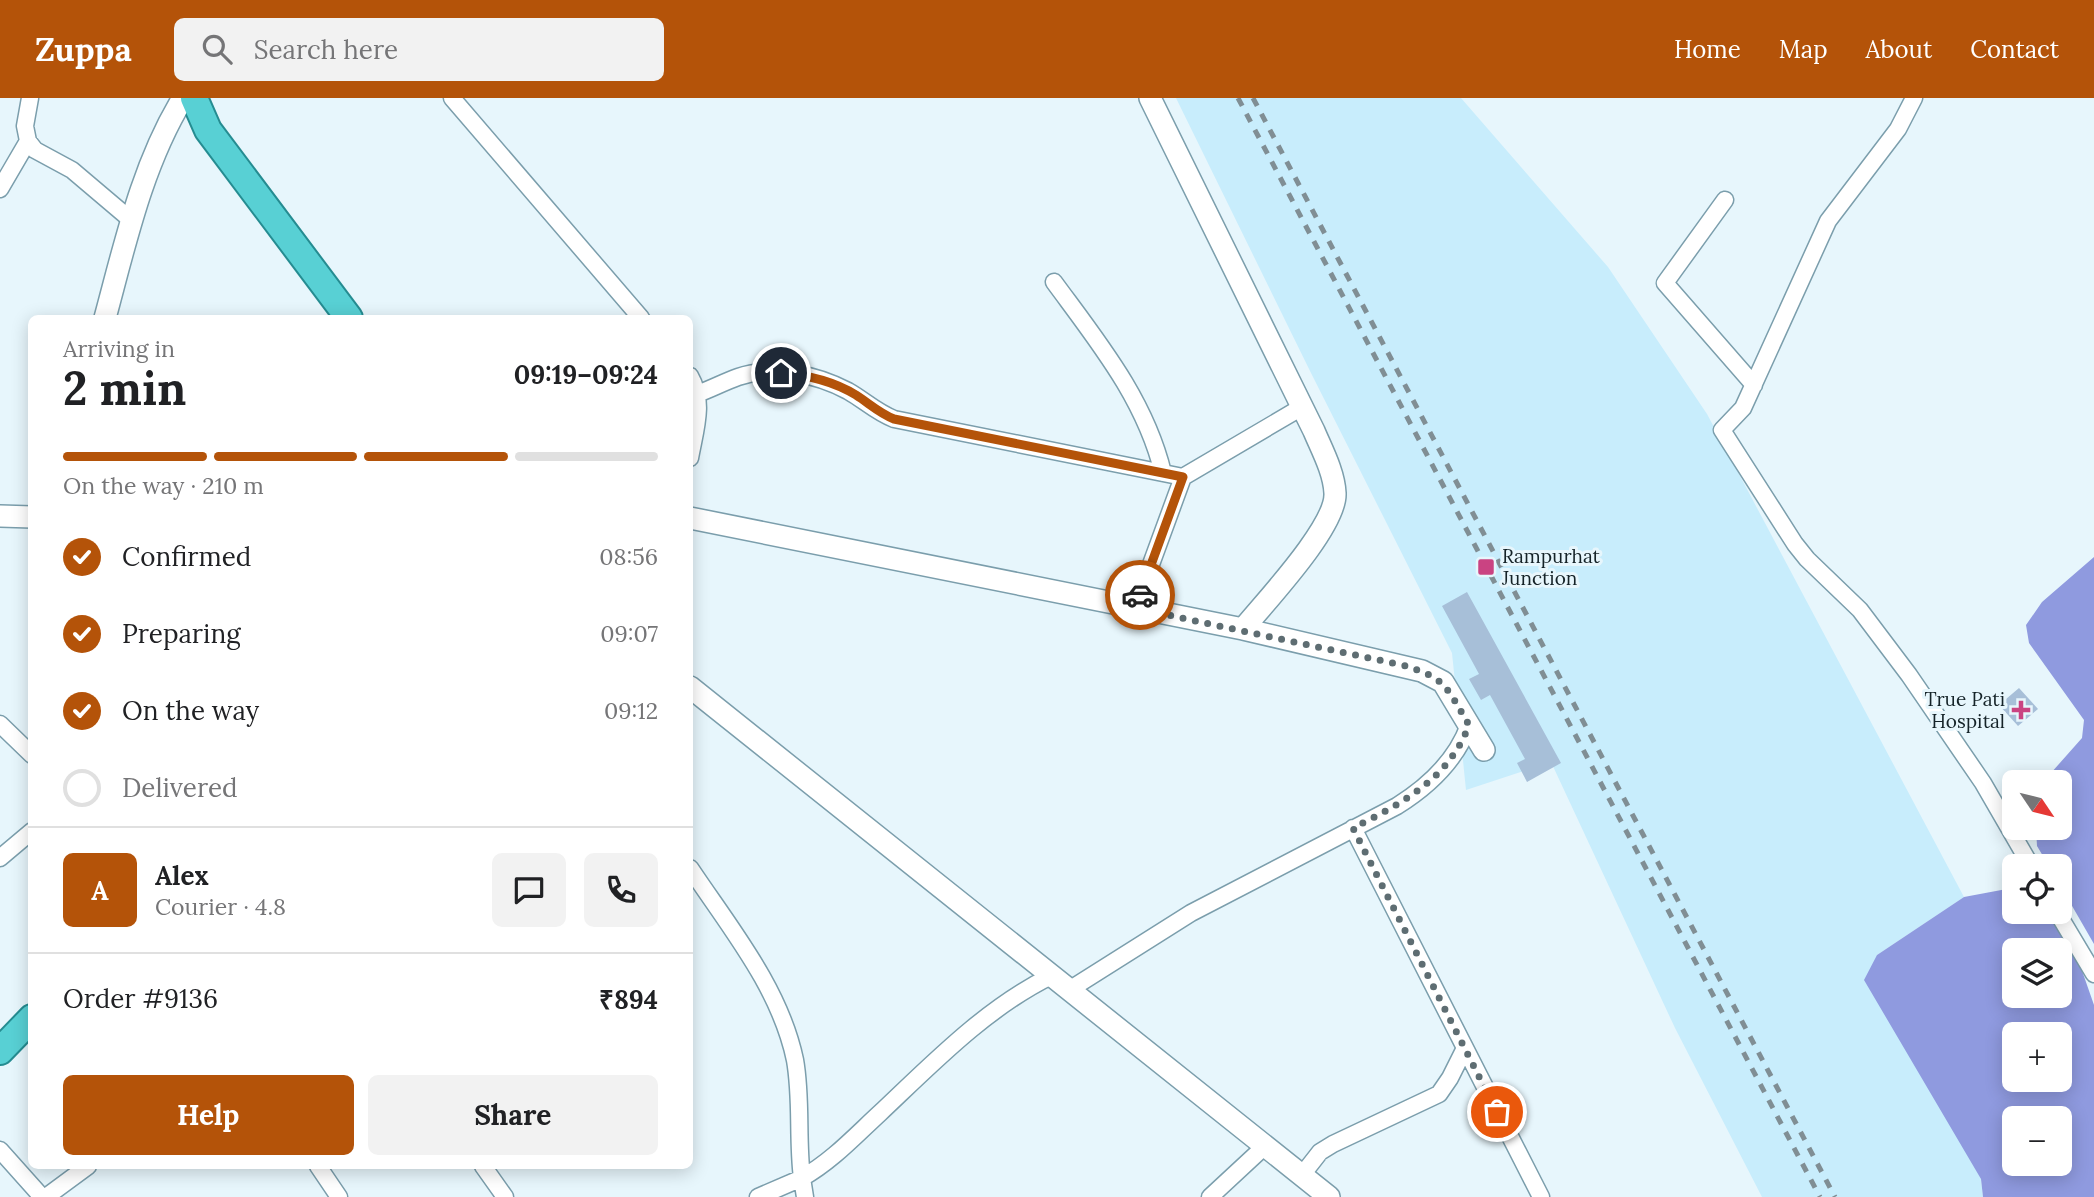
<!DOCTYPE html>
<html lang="en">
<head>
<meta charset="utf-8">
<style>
  body { margin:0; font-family:Lora,serif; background:#f2f2f2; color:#202124; height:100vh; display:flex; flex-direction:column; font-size:26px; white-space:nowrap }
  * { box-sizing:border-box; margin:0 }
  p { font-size:23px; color:#757577 }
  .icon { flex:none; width:38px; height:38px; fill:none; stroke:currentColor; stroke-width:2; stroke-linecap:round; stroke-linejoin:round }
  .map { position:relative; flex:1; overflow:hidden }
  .sheet { position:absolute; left:28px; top:217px; width:665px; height:854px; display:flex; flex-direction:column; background:#fff; border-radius:10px; box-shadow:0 4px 18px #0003 }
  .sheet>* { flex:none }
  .needle { width:46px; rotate:125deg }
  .buttons { position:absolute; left:2002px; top:672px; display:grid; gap:14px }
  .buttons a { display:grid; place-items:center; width:70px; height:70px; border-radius:10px; background:#fff; box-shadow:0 4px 18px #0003; font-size:35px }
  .pin { position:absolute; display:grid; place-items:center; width:60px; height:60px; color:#fff; margin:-30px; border:4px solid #fff; border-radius:50%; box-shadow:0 2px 7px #0007 }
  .courier { position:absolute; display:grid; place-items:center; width:70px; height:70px; margin:-35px; border:5px solid #b45309; border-radius:50%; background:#fff; color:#222; box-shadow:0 2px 9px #0007 }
  .head em { font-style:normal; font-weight:700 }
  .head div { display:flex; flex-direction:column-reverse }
  .head { display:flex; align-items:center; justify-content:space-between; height:119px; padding:0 35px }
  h1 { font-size:46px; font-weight:700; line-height:52px }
  .bar { display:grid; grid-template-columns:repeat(4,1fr); gap:10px 7px; align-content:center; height:84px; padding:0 35px }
  .bar i { height:9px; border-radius:5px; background:#e0e0e0 }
  .bar .current { background:#b45309 }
  .bar p { grid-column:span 4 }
  .line { display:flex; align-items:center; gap:18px; padding:0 35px; border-top:2px solid #e0e0e0 }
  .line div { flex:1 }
  .round { display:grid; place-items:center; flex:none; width:74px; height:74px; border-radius:10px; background:#f2f2f2 }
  ol { padding:0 35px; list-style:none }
  li { display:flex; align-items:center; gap:21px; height:77px }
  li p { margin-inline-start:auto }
  li .icon { padding:7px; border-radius:50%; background:#b45309; color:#fff; stroke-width:4 }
  li:last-child { color:#757577 }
  li i { width:38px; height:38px; border:4px solid #e0e0e0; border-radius:50% }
  .primary-button { display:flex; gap:14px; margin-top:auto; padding:14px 35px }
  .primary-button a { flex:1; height:80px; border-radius:10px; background:#b45309; color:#fff; font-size:28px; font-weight:700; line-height:80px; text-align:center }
  .primary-button a+a { background:#f2f2f2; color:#202124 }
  header { display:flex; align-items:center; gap:42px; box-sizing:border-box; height:98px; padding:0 35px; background:#b45309; color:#fff }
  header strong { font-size:33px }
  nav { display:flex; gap:38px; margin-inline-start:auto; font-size:24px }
  .search { width:490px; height:63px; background:#f2f2f2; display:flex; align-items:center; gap:18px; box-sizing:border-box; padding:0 24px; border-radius:10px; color:#757577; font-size:26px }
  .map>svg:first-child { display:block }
  .built { fill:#c8edfc }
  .water { fill:#8f9adf; fill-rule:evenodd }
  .building { fill:#a7bfd8 }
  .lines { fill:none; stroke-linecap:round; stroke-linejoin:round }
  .minor-casing { stroke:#7b9eac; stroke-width:19 }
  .tertiary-casing { stroke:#7b9eac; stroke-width:24 }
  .trunk-casing { stroke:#258c91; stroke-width:30 }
  .minor { stroke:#fff; stroke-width:16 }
  .tertiary { stroke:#fff; stroke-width:21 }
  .trunk { stroke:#58d0d4; stroke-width:26 }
  .rail { stroke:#808e94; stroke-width:5; stroke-dasharray:9 9; stroke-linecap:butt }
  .done { stroke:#5e6d72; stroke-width:7; stroke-dasharray:0 12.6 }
  .route { stroke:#b45309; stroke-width:9 }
  .poi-dot { fill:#ca4382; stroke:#e7f6fc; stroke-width:2.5 }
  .labels { text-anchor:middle; stroke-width:6; stroke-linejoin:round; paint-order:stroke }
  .poi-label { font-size:19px; fill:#152328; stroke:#e7f6fc; text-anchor:start }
</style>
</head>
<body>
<header>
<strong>Zuppa</strong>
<div class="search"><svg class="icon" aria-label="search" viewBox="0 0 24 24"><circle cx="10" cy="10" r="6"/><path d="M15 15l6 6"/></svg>Search here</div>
<nav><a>Home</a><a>Map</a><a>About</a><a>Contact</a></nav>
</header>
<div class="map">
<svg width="2094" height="1099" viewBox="0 0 2094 1099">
  <rect width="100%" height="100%" fill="#e7f6fc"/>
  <path class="built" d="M1176,0H1461L1608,169L1707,316L1964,799L1877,857L1981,1081L1983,1099H1762L1675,930L1551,664L1466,692L1452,555L1311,275Z"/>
  <path class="water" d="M2094,459V846L2060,787V768H2049L2037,748L2036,730H2060V684H2043L2082,640L2084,622L2029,545L2026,527L2042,504Z
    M2012,790L2014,791V814H2047L2057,820L2073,847L2094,907V1099H1983L1981,1081L1864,882L1877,857L1964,799ZM2014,852H2060V898H2014ZM2014,936H2060V982H2014ZM2014,1020H2060V1066H2014Z"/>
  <path class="building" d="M1467,494L1561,665L1527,684L1517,665L1525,661L1490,597L1481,602L1469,581L1479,576L1442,508Z
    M2019,590L2038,611L2018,628L1999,607Z"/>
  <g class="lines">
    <defs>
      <path id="minor" d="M30,0L25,28L28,43L35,52L72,72L131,122
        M452,0L641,220
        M1914,0L1898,31L1828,123L1743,310L1722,332L1795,446L1807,461L1860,512L1909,577L1983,685L2031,768
        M0,91L28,43
        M1725,102L1665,185L1754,287
        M1054,184C1098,244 1145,301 1163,375
        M690,278C705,304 695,332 690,360
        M697,296C711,291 724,284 738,279C772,267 816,276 848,293C864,302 876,314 894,321L1183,379
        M1135,510L1183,379L1302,309
        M0,626L32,657
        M1353,730L1541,1099
        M0,760L32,733
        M690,770C730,830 780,890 795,962C802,1001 797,1041 802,1080L758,1099
        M2057,814L2094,876
        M1069,892L1191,815L1397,708C1429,688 1456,663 1469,627
        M0,1052L42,1099
        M318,1068L339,1099
        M483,1068L505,1099
        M1302,1077L1320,1054L1333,1046L1439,996L1450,980L1465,950
        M46,1099L88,1068
        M805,1099L802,1080C832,1063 855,1038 880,1015C933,965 986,910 1051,878
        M1210,1099L1265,1048"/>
      <path id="tertiary" d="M1150,0L1314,333C1322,352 1334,374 1335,395C1337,428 1265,504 1243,531
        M105,220C125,146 142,67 183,0
        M0,418L32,419
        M690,420L1243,531L1422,573L1443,584L1484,652
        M690,589L1329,1099"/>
      <path id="trunk" d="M194,0L208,32L349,220
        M0,953L32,920"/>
    </defs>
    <use href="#minor" class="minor-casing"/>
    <use href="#tertiary" class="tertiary-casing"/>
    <use href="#trunk" class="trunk-casing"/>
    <use href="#minor" class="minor"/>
    <use href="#tertiary" class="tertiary"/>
    <use href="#trunk" class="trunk"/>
    <path class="rail" d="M1238,0L1820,1099
      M1253,0L1835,1099"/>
  </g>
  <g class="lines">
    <path class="done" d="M1140,497L1135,510L1402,567C1447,580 1446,589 1469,627C1449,681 1401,706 1353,730L1497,1014"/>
    <path class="route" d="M781,275C808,277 833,283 856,297C870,306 879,315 894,321L1183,379L1140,497"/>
  </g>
  <g class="poi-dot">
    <rect x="1477" y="460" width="18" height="18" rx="3.5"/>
    <path d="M2017.5 601.5h7v7h7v7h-7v7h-7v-7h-7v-7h7z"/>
  </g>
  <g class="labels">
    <g class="poi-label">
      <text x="1502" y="465">Rampurhat<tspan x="1502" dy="22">Junction</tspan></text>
      <text x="2005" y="608" text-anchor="end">True Pati<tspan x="2005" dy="22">Hospital</tspan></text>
    </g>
  </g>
</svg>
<div class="buttons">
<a><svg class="needle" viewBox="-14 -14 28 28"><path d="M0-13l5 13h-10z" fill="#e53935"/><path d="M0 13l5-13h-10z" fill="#757577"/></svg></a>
<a><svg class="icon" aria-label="locate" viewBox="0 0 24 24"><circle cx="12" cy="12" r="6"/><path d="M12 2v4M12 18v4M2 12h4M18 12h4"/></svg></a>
<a><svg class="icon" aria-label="layers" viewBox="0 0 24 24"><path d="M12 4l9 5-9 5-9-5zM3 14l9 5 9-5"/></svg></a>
<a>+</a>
<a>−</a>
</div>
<div class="pin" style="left:1497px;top:1014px;background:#ea580c"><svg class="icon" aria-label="bag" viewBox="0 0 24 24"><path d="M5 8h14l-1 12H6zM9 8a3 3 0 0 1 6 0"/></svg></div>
<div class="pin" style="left:781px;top:275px;background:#1f2937"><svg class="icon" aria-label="home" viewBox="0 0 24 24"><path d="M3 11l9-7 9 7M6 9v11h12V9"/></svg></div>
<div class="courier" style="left:1140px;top:497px"><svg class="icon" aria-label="car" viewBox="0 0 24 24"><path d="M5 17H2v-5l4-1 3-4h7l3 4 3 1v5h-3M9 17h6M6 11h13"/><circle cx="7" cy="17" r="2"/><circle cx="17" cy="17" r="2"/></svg></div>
<section class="sheet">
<div class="head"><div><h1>2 min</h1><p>Arriving in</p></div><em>09:19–09:24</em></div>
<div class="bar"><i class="current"></i><i class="current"></i><i class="current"></i><i></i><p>On the way · 210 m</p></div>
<ol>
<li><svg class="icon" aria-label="check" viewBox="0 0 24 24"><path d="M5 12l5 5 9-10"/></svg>Confirmed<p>08:56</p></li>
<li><svg class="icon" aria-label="check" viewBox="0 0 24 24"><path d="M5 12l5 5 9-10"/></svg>Preparing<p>09:07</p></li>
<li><svg class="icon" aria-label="check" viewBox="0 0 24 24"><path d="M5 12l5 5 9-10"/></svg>On the way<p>09:12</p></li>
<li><i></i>Delivered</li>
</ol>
<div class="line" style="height:126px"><b class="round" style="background:#b45309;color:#fff">A</b><div><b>Alex</b><p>Courier · 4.8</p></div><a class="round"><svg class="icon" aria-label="chat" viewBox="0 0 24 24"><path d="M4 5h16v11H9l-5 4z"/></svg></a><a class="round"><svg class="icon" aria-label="phone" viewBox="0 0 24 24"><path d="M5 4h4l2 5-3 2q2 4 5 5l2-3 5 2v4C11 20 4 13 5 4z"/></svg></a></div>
<div class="line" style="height:91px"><div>Order #9136</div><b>₹894</b></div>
<div class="primary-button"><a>Help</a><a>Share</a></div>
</section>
</div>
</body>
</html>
